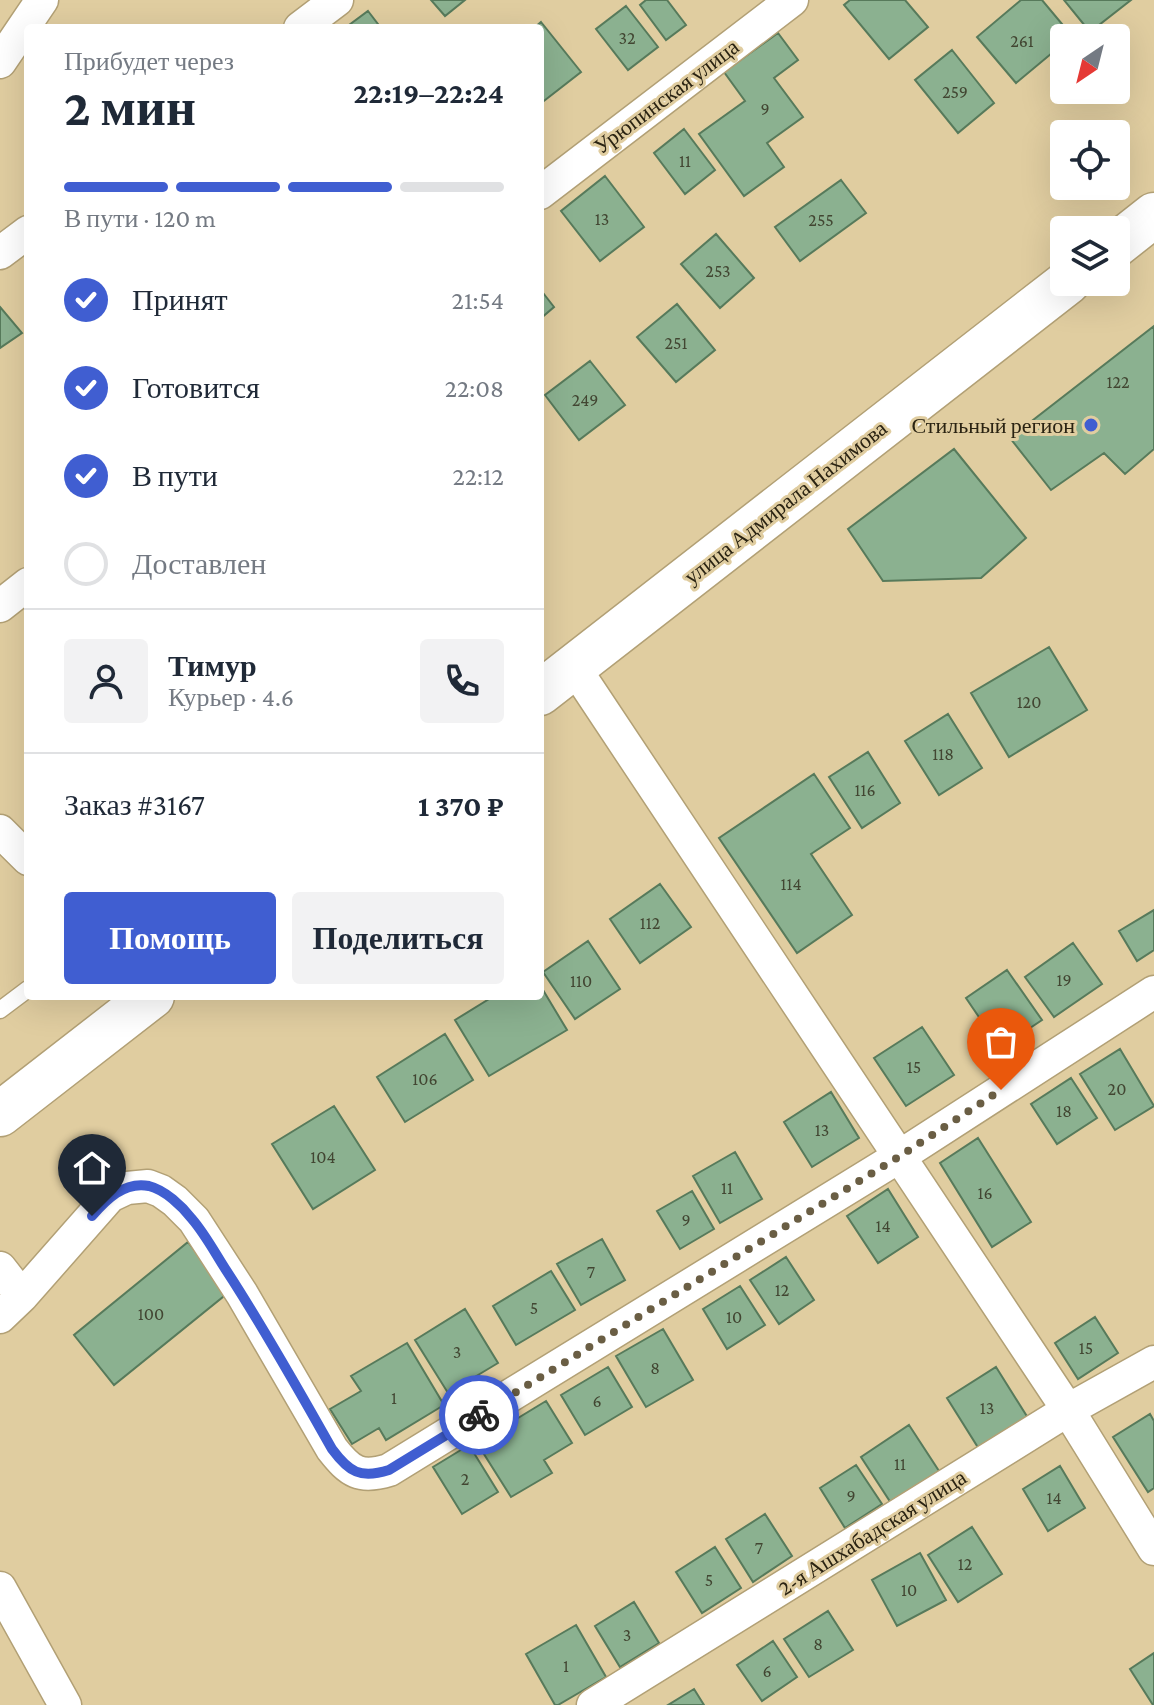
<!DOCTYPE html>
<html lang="ru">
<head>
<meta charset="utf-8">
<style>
  body { margin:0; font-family:"Crimson Pro",serif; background:#f2f2f3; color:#1f2937; height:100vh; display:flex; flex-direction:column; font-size:30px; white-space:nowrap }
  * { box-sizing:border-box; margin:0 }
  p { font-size:26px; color:#747a83 }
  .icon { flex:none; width:44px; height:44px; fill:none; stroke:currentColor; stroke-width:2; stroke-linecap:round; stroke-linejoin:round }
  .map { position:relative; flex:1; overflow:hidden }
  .details { position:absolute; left:24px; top:24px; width:520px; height:976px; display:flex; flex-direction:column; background:#fff; border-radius:8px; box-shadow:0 8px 32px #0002 }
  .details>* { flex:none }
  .needle { width:52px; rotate:215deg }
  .fabs { position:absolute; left:1050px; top:24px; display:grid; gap:16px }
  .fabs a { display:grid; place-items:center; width:80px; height:80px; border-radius:8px; background:#fff; box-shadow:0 8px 32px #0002; font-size:40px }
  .pin { position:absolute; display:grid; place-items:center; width:68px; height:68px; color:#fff; margin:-82px -34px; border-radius:50% 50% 50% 0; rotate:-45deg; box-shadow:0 0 8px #0007 }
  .pin .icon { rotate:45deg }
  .courier { position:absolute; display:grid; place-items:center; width:80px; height:80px; margin:-40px; border:6px solid #405ed1; border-radius:50%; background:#fff; color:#222; box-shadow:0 2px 10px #0007 }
  .summary em { font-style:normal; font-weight:700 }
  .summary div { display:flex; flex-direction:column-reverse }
  .summary { display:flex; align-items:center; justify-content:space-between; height:136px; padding:0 40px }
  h1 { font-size:52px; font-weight:700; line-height:60px }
  .bar { display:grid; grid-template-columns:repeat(4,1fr); gap:12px 8px; align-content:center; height:96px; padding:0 40px }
  .bar i { height:10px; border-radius:6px; background:#e0e1e3 }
  .bar .on { background:#405ed1 }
  .bar p { grid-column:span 4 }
  .line { display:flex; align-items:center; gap:20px; padding:0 40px; border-top:2px solid #e0e1e3 }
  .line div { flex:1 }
  .round { display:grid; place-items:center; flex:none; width:84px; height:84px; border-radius:8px; background:#f2f2f3 }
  ol { padding:0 40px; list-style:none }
  li { display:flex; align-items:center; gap:24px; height:88px }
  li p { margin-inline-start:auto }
  li .icon { padding:8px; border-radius:50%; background:#405ed1; color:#fff; stroke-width:4 }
  li:last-child { color:#747a83 }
  li i { width:44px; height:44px; border:4px solid #e0e1e3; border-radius:50% }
  .action { display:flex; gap:16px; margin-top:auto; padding:16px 40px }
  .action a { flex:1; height:92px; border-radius:8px; background:#405ed1; color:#fff; font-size:32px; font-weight:700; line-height:92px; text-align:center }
  .action a+a { background:#f2f2f3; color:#1f2937 }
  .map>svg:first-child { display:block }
  .building { fill:#8bb190; stroke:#577a5b; stroke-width:2 }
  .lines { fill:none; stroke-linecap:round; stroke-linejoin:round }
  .lane-casing { stroke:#b2a075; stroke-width:19 }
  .street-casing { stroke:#b2a075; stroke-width:35 }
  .secondary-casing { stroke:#b2a075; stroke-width:47 }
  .lane { stroke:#fff; stroke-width:16 }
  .street { stroke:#fff; stroke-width:32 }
  .secondary { stroke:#fff; stroke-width:44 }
  .done { stroke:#6a5e44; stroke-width:8; stroke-dasharray:0 14.4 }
  .route { stroke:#405ed1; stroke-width:10 }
  .poi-dot { fill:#405ed1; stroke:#e0cda0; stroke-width:3 }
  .labels { text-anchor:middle; stroke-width:6; stroke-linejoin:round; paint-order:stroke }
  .number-label { font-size:18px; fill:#424632 }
  .street-label { font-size:22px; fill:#2a2312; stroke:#e0cda0 }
  .poi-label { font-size:22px; fill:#2a2312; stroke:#e0cda0; text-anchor:end }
</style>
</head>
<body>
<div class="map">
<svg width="1154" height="1705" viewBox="0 0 1154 1705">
  <rect width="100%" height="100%" fill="#e0cda0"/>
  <path class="building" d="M431,0H465L445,16Z
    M646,0H667L686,25L666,40L640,5Z
    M850,0H905L928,27L889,59L844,5Z
    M1021,0H1042L1072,36L1064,38V43L1016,83L977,37Z
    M1064,0H1131L1090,32Z
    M626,6L658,47L628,70L596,29Z
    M368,11L381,28H345Z
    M541,22L581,72L540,104V28H534Z
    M778,33L798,60L774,78L803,117L767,143L784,167L744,196L699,134L745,101L724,72Z
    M952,50L994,103L958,133L915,80Z
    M684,129L715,170L685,194L654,153Z
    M605,176L644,227L600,261L561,211Z
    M841,180L866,213L800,261L775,227Z
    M716,234L754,278L720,308L681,264Z
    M540,289L554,307L540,319Z
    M677,304L715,350L676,382L637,337Z
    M0,307L22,333L0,348Z
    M1154,326V449L1125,474L1104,453L1051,490L1010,438Z
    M590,361L625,405L579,440L545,395Z
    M954,449L1026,538L981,578L883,581L848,529Z
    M1049,647L1087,710L1009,757L971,693Z
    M948,714L982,768L939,795L905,741Z
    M868,752L900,803L862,828L829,777Z
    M814,774L850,828L811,854L852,915L797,953L719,838Z
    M660,884L691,927L640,963L610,919Z
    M1154,910V950L1137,961L1119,931Z
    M588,941L620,989L575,1019L543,972Z
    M1073,943L1102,984L1054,1017L1025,977Z
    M1007,970L1042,1020L1000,1048L966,998Z
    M540,985L567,1030L489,1076L455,1020L494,996H540Z
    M922,1027L954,1075L906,1106L874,1058Z
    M445,1034L473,1080L405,1122L377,1077Z
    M1120,1049L1154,1106L1115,1130L1080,1074Z
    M1071,1078L1097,1118L1057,1144L1031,1104Z
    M831,1092L859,1138L812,1167L784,1122Z
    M334,1106L375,1170L313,1209L272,1144Z
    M978,1138L1031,1222L992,1247L940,1163Z
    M735,1152L762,1199L720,1223L693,1176Z
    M888,1189L918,1237L878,1263L847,1216Z
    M692,1191L714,1229L680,1249L657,1211Z
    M602,1239L625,1280L581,1305L557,1264Z
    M188,1242L229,1292L114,1385L74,1335Z
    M786,1257L814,1300L779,1324L750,1280Z
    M551,1271L575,1310L516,1345L493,1306Z
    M740,1286L765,1325L727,1349L703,1309Z
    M465,1309L498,1363L448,1393L415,1340Z
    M1095,1317L1118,1353L1078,1379L1055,1343Z
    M663,1329L693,1380L646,1407L616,1356Z
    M407,1343L444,1405L386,1440L379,1428L352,1444L330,1409L361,1391L351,1376Z
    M608,1367L632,1407L585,1435L561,1395Z
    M996,1367L1028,1418L979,1449L947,1398Z
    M546,1401L572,1443L544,1460L552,1473L511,1497L477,1443Z
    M1150,1414L1154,1421V1488L1148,1492L1113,1437Z
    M909,1425L939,1471L891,1503L861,1457Z
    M469,1445L498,1492L462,1514L433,1467Z
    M856,1465L882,1504L845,1528L820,1488Z
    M1060,1466L1085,1508L1048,1531L1023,1489Z
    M765,1514L792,1556L753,1582L726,1539Z
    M972,1527L1002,1574L958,1602L928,1555Z
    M715,1547L741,1588L702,1613L676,1572Z
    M920,1553L946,1600L897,1626L872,1580Z
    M634,1602L659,1643L620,1667L595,1626Z
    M828,1611L853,1650L809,1677L784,1639Z
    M576,1625L606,1677L558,1705H555L526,1654Z
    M773,1641L797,1677L762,1701L737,1665Z
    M1154,1653V1705H1153L1130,1669Z
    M694,1689L704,1705H668Z"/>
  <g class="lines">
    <defs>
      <path id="lane" d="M0,1010L28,989"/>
      <path id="street" d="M300,28L337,0
        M0,62L42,0
        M540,193L792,0
        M0,253L28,232
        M0,606L28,584
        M574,667L1068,1410L1154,1549
        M0,831L28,859
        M0,1268L22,1296
        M0,1317L22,1296L110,1196L127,1188L148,1186L161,1191L175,1201L194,1220L242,1294L332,1449C350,1472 360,1479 389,1470L900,1156L1154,992
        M0,1588L65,1705
        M593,1705L1068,1410L1154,1362"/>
      <path id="secondary" d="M1116,245L1154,215
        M540,693L1068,282
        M0,1114L152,996"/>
    </defs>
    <use href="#lane" class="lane-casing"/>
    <use href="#street" class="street-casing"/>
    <use href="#secondary" class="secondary-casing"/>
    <use href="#lane" class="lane"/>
    <use href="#street" class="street"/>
    <use href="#secondary" class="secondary"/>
  </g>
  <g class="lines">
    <path class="done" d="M479,1415L900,1156L1001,1090"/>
    <path class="route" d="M92,1216C106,1200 124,1181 149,1186C165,1190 182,1206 192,1219C205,1234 215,1253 226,1270C264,1328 298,1389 332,1449C349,1472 360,1479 389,1470L479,1415"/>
  </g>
  <circle class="poi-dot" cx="1091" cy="425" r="8"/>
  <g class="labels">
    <g class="number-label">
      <text x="627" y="44">32</text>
      <text x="1022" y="47">261</text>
      <text x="955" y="98">259</text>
      <text x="765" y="115">9</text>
      <text x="685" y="167">11</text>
      <text x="602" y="225">13</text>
      <text x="821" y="226">255</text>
      <text x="718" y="277">253</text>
      <text x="676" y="349">251</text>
      <text x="1118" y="388">122</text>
      <text x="585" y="406">249</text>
      <text x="1029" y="708">120</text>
      <text x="943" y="760">118</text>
      <text x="865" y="796">116</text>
      <text x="791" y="890">114</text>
      <text x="650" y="929">112</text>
      <text x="1064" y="986">19</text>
      <text x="581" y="987">110</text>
      <text x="914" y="1073">15</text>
      <text x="425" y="1085">106</text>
      <text x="1117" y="1095">20</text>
      <text x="1064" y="1117">18</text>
      <text x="822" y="1136">13</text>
      <text x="323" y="1163">104</text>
      <text x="727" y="1194">11</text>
      <text x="985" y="1199">16</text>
      <text x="686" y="1226">9</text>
      <text x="883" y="1232">14</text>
      <text x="591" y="1278">7</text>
      <text x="782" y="1296">12</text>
      <text x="534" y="1314">5</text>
      <text x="151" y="1320">100</text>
      <text x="734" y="1323">10</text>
      <text x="1086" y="1354">15</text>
      <text x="457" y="1358">3</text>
      <text x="655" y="1374">8</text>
      <text x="394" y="1404">1</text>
      <text x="597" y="1407">6</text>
      <text x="987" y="1414">13</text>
      <text x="900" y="1470">11</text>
      <text x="465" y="1485">2</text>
      <text x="851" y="1502">9</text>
      <text x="1054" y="1504">14</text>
      <text x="759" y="1554">7</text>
      <text x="965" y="1570">12</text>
      <text x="709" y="1586">5</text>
      <text x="909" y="1596">10</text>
      <text x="627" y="1641">3</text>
      <text x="818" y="1650">8</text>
      <text x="566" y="1672">1</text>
      <text x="767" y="1677">6</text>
    </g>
    <g class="street-label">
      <text transform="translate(666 96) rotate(-37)" y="8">Урюпинская улица</text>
      <text transform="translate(785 502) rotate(-38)" y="8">улица Адмирала Нахимова</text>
      <text transform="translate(872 1532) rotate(-32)" y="8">2-я Ашхабадская улица</text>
    </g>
    <g class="poi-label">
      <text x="1075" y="433">Стильный регион</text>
    </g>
  </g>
</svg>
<div class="fabs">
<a><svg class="needle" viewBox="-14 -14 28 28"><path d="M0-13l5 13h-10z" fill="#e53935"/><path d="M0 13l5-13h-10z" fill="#747a83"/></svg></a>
<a><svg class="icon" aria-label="locate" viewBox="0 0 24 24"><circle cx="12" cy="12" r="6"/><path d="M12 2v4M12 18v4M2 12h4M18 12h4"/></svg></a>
<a><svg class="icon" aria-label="layers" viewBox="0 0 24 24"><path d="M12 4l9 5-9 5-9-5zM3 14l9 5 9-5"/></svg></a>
</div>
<div class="pin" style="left:1001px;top:1090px;background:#ea580c"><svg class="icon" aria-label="bag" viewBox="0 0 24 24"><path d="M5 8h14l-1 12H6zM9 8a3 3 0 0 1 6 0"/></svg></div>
<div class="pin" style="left:92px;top:1216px;background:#1f2937"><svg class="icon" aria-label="home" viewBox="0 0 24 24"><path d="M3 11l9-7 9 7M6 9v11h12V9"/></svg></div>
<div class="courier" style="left:479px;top:1415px"><svg class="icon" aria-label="bike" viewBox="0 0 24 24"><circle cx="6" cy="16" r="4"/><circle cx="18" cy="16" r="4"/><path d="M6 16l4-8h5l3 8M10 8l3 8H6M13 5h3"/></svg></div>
<section class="details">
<div class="summary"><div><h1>2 мин</h1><p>Прибудет через</p></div><em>22:19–22:24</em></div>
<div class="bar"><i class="on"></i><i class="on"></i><i class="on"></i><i></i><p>В пути · 120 m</p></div>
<ol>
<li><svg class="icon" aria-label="check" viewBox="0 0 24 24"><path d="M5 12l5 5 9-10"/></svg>Принят<p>21:54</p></li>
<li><svg class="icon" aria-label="check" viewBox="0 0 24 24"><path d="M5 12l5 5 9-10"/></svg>Готовится<p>22:08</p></li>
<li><svg class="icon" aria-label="check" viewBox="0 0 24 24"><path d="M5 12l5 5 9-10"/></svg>В пути<p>22:12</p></li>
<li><i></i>Доставлен</li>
</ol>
<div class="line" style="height:144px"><a class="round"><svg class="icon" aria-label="person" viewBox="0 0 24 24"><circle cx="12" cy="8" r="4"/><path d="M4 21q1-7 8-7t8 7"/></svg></a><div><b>Тимур</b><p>Курьер · 4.6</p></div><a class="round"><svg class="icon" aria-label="phone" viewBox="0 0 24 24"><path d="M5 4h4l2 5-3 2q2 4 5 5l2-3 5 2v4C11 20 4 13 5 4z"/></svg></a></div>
<div class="line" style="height:104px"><div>Заказ #3167</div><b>1 370 ₽</b></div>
<div class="action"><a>Помощь</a><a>Поделиться</a></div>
</section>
</div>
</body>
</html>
